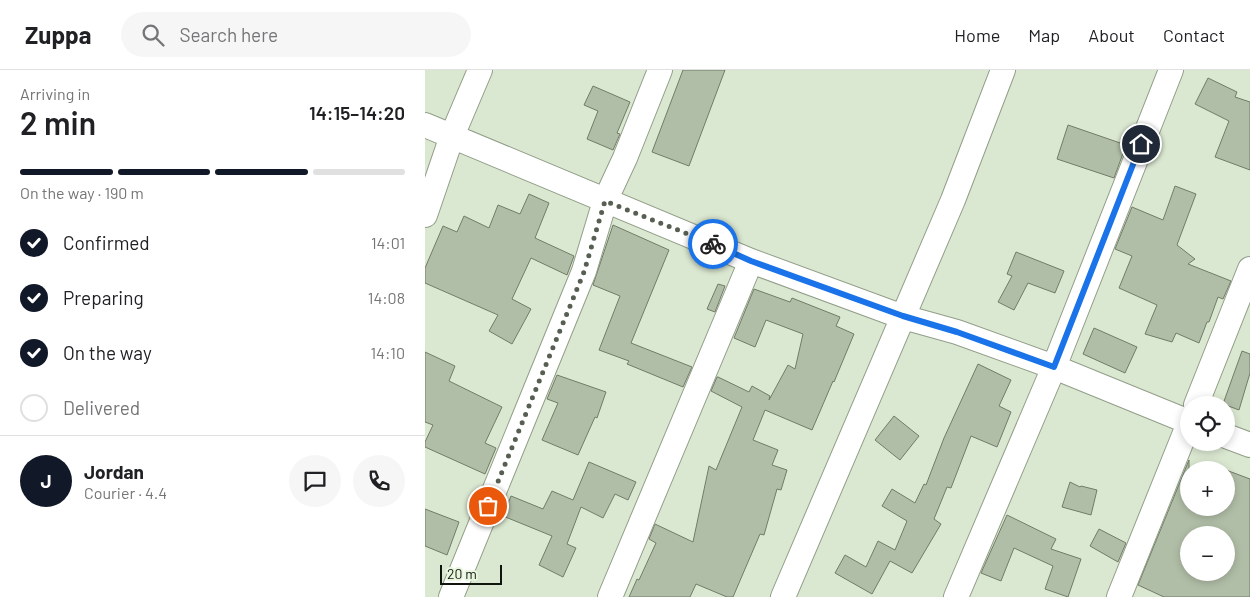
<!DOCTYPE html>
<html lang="en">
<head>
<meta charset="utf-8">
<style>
  body { margin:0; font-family:Barlow,sans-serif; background:#f6f6f6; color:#202124; height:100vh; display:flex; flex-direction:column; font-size:19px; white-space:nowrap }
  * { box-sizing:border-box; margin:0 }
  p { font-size:16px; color:#757577 }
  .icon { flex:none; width:28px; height:28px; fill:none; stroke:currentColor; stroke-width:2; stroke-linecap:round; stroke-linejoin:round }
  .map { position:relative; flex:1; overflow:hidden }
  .sheet { display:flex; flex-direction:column; background:#fff; width:425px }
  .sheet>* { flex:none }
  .tools { position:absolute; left:755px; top:326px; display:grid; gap:10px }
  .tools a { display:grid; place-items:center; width:55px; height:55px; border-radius:50%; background:#fff; box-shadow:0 2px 8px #0003; font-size:25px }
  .scale { position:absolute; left:15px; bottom:12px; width:62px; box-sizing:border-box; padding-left:5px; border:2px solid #10150d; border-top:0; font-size:14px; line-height:18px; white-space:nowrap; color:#10150d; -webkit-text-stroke:4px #e8f6de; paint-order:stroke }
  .pin { position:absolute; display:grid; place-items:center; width:42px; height:42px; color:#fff; margin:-21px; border:2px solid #fff; border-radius:50%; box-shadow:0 1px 5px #0007 }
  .courier { position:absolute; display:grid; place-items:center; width:50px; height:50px; margin:-25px; border:4px solid #1a73e8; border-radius:50%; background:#fff; color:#222; box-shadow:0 1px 6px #0007 }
  .overview em { font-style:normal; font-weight:600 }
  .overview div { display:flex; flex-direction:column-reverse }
  .overview { display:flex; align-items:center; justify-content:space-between; height:85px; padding:0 20px }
  h1 { font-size:32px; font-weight:600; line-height:38px }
  .bar { display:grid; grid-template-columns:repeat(4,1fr); gap:8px 5px; align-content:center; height:60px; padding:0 20px }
  .bar i { height:6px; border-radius:4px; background:#e0e0e0 }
  .bar .current { background:#111827 }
  .bar p { grid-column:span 4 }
  .line { display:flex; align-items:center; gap:12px; padding:0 20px; border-top:1px solid #e0e0e0 }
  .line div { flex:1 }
  .round { display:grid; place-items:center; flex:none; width:52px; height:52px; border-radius:26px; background:#f6f6f6 }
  ol { padding:0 20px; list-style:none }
  li { display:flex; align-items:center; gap:15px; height:55px }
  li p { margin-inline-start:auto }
  li .icon { padding:5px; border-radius:50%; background:#111827; color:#fff; stroke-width:4 }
  li:last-child { color:#757577 }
  li i { width:28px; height:28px; border:2px solid #e0e0e0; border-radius:50% }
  header { display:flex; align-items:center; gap:30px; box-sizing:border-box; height:70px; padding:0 25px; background:#fff; border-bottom:1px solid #e0e0e0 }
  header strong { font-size:24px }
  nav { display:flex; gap:28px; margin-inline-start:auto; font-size:18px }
  .search { width:350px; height:45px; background:#f6f6f6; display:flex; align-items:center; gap:12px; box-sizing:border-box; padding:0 18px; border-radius:28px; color:#757577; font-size:19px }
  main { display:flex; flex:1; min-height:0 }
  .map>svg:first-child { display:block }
  .building { fill:#b1bea7; stroke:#717c68; fill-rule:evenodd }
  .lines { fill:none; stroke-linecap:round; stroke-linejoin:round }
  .minor-casing { stroke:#929e89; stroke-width:26 }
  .minor { stroke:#fff; stroke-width:24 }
  .done { stroke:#575f52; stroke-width:5; stroke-dasharray:0 9 }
  .route { stroke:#1a73e8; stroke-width:6 }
</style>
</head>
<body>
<header>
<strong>Zuppa</strong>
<div class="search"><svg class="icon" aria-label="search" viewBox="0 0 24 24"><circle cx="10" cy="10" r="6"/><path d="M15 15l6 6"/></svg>Search here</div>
<nav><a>Home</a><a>Map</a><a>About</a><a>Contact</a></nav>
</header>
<main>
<section class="sheet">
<div class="overview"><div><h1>2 min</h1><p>Arriving in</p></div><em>14:15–14:20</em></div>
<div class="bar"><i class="current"></i><i class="current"></i><i class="current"></i><i></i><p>On the way · 190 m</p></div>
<ol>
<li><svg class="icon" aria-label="check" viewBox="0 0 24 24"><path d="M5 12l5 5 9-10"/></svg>Confirmed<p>14:01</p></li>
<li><svg class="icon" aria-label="check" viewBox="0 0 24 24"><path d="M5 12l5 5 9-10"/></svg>Preparing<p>14:08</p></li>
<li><svg class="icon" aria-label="check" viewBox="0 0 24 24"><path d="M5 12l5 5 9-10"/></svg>On the way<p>14:10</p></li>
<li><i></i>Delivered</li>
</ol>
<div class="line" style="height:90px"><b class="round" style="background:#111827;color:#fff">J</b><div><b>Jordan</b><p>Courier · 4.4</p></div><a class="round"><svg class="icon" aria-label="chat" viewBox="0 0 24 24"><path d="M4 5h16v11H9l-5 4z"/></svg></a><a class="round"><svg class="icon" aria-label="phone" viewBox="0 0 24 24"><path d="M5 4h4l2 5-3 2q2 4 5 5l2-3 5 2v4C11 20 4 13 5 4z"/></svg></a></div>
</section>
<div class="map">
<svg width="825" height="527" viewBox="0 0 825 527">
  <rect width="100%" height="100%" fill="#dbe8d1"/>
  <path class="building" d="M258,0H300L264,96L227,82Z
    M783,8L812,22L810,27L825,32V100L790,87L804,51L770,34Z
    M168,16L205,32L192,63L195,64L188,80L162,69L173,41L159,35Z
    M643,55L701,75L689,108L632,89Z
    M750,116L771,124L752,175L770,189L763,194L806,211L798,229L793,227L784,252H782L774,273L751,263L747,272L720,264L732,235L694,218L707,186L690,179L707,137L738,150Z
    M104,124L124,133L110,168L149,186L142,205L106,188L87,229L106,239L87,274L64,261L73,245L0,213V198L18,156L32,162L39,146L64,158L73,135L95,144Z
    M188,155L244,180L206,273L267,297L258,317L202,294L204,291L174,280L195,226L168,215Z
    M591,182L639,201L630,223L603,213L589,240L573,232L587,206L582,204Z
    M293,214L300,216L290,242L282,239Z
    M329,219L365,232L367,228L415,247L411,256L429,264L409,312L408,311L387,360L340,340L328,370L353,380L347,395L362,400L356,420L352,419L339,465L335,464L308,527H302L271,514L265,527H204L212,509L214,510L231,473L224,469L230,454L268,472L284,396L291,400L317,337L286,321L292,307H293L324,322L327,316L345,326L344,330L363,295L370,299L378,264L341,250L330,277L309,268Z
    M669,258L712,277L700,303L658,284Z
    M817,281L825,284V303L814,340L798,334Z
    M0,282L30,296L24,311L77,337L60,373L71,378L60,404L0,377V372L8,355L0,352Z
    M553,294L586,310L574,336L586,342L572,377L546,366L526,418L522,417L509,449L516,454L487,503L465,491L447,524L410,503L420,485L441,497L453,471L470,480L482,451L457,436L467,419L490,433L499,414L501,415L519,368Z
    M132,305L181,322L172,348L170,347L153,385L117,370L133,333L122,329Z
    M469,346L494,366L475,390L450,370Z
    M764,390V438H801V400L825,409V527H739L713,515ZM764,465H801V502H764Z
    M164,392L211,412L203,430L190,424L178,448L156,437L142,474L151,478L138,507L114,495L127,466L78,446L86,426L118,439L127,421L148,430Z
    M645,412L655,417L656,416L672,420L666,445L637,437Z
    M0,439L34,452L22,485L0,476Z
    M582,445L631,469L626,479L656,489L643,527L620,519L628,496L589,478L576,511L556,503Z
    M674,459L701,473L693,492L665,476Z"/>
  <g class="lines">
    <defs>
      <path id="minor" d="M0,55L326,191L478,247L532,262L629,297L764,352
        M0,145L27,66L55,0
        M771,335L825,199
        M801,366L825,375
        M26,527L159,201L180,131L200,88L235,0
        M185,527L326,191
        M358,527L528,130L578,0
        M531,527L629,297L746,0
        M694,527L764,353"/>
    </defs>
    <use href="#minor" class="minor-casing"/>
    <use href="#minor" class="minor"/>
  </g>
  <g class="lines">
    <path class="done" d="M63,436L159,202L180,131L288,174"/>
    <path class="route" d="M288,174L326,191L478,246L532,262L629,297L716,74"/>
  </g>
</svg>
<div class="tools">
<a><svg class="icon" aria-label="locate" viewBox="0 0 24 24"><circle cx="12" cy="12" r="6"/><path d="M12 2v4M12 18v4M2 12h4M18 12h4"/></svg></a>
<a>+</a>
<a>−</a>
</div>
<div class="scale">20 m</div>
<div class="pin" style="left:63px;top:436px;background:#ea580c"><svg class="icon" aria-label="bag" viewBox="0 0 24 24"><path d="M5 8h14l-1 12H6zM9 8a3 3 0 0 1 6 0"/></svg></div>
<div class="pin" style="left:716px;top:74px;background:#1f2937"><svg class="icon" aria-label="home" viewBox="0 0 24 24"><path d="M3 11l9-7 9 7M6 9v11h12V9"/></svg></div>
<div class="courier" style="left:288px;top:174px"><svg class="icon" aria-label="bike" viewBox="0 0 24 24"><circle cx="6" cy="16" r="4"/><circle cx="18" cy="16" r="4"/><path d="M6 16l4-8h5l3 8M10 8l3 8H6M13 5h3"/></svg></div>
</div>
</main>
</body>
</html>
